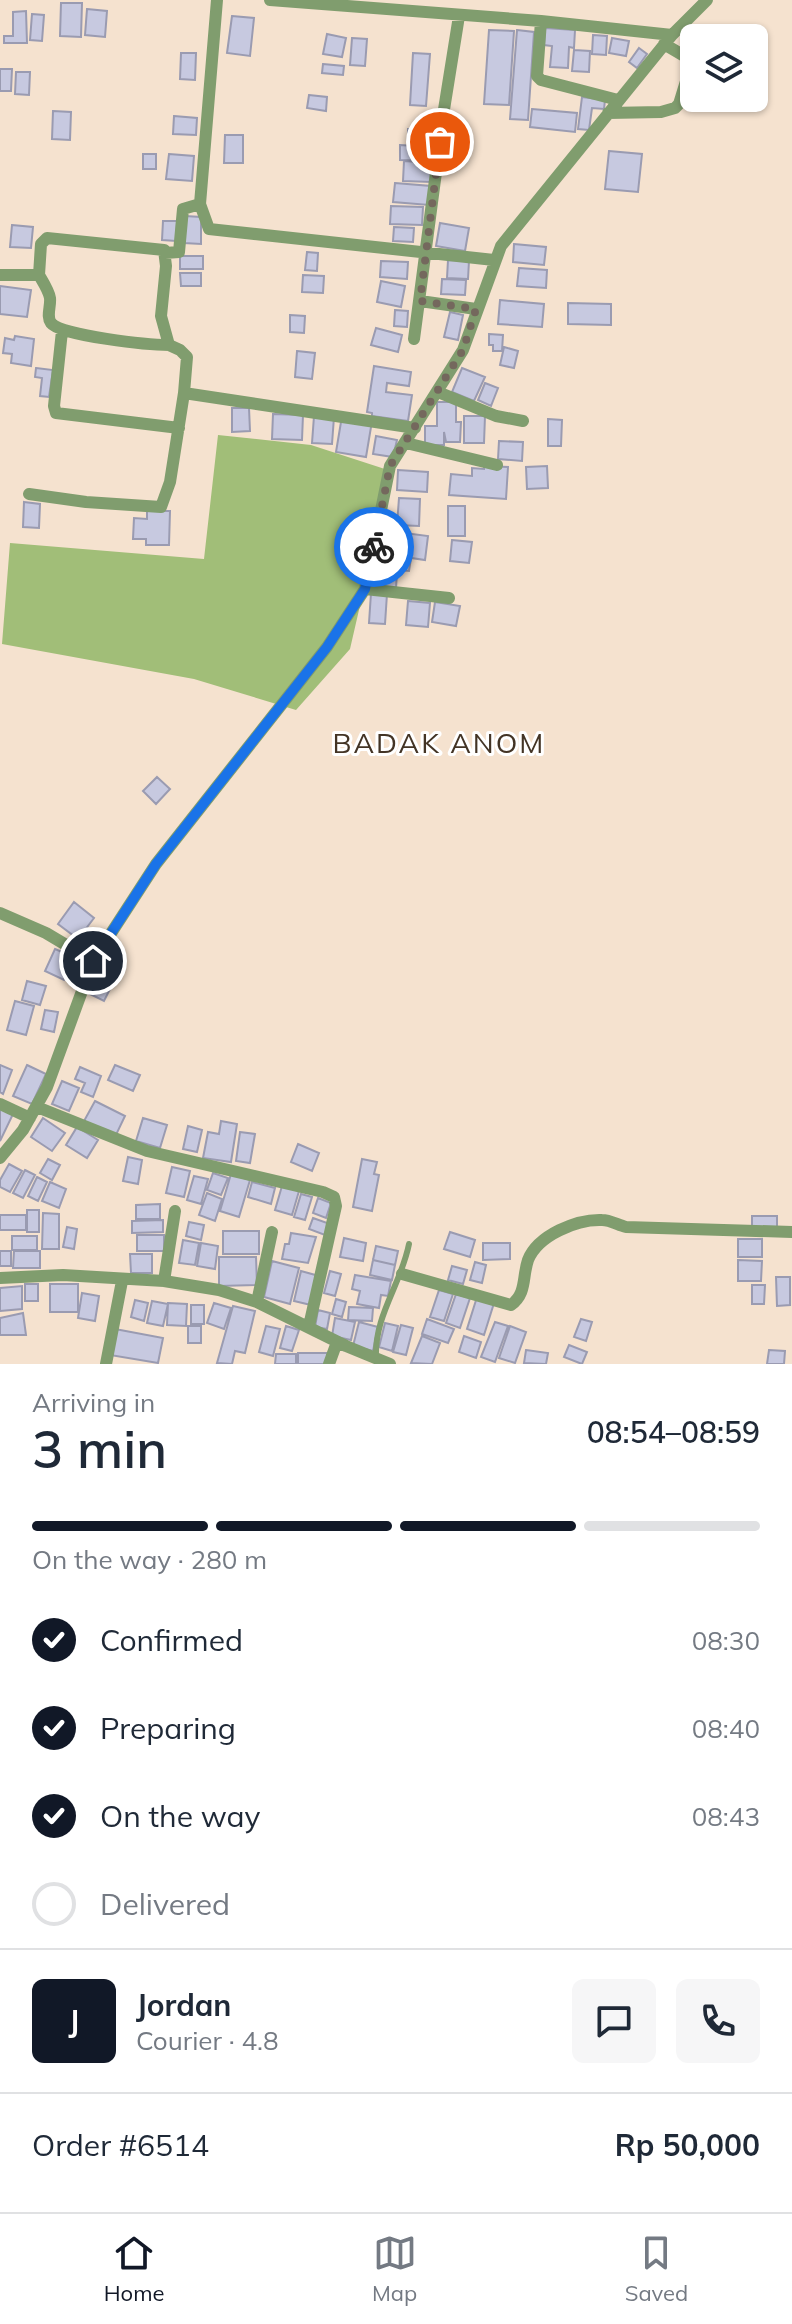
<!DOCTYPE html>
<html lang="en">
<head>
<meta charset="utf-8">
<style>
  body { margin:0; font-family:Mulish,sans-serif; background:#f6f6f7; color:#1f2937; height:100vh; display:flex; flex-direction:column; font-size:30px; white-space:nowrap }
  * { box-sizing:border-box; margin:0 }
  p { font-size:26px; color:#747a83 }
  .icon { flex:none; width:44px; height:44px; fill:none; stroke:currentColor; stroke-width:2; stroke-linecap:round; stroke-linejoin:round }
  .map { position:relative; height:1364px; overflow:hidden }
  .drawer { display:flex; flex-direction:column; background:#fff; flex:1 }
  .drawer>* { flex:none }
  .tools { position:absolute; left:680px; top:24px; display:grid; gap:16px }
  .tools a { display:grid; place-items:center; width:88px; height:88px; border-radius:12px; background:#fff; box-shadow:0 2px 6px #0004; font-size:40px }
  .pin { position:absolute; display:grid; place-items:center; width:68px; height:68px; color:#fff; margin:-34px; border:4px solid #fff; border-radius:50%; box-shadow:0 2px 8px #0007 }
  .courier { position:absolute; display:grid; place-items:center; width:80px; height:80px; margin:-40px; border:6px solid #1a73e8; border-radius:50%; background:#fff; color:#222; box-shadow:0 2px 10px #0007 }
  .overview em { font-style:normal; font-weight:600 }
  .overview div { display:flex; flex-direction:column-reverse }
  .overview { display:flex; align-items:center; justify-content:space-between; height:136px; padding:0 32px }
  h1 { font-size:52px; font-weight:600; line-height:60px }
  .bar { display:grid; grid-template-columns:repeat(4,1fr); gap:12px 8px; align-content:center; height:96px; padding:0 32px }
  .bar i { height:10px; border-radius:6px; background:#e0e1e3 }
  .bar .active { background:#111827 }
  .bar p { grid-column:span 4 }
  .line { display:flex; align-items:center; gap:20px; padding:0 32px; border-top:2px solid #e0e1e3 }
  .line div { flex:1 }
  .round { display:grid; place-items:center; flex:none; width:84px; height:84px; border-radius:12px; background:#f6f6f7 }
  ol { padding:0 32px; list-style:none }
  li { display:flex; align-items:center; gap:24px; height:88px }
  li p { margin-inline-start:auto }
  li .icon { padding:8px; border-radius:50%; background:#111827; color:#fff; stroke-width:4 }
  li:last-child { color:#747a83 }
  li i { width:44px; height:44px; border:4px solid #e0e1e3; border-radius:50% }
  .dock { display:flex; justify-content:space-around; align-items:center; height:112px; border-top:2px solid #e0e1e3; background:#fff; font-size:22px; color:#747a83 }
  .dock a { display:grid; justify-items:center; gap:4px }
  .dock .active { color:#111827 }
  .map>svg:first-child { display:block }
  .green { fill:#a1be78 }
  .building { fill:#c7c9e0; stroke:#9a9bb1; stroke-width:2 }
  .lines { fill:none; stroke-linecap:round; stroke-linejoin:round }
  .service { stroke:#809d6e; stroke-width:6 }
  .minor { stroke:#809d6e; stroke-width:12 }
  .done { stroke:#74685d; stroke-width:8; stroke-dasharray:0 14.4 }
  .route { stroke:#1a73e8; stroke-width:10 }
  .labels { text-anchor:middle; stroke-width:6; stroke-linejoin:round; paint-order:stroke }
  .quarter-label { font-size:28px; letter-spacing:2px; fill:#433425; stroke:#fff }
</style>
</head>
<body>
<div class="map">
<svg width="792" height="1364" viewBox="0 0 792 1364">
  <rect width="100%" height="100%" fill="#f5e2cf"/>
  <path class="green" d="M218,435L311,445L391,471L350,649L296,710L194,679L2,644L10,543L204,559Z"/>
  <path class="building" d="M61,3H82L81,37L60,36Z
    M87,9L107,11L105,37L85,35Z
    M26,11L27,43H4V36H13V12Z
    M32,14L44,15L42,41L30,40Z
    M232,16L254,18L250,56L227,53Z
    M545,28L575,30L574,48L569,47L568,68L550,67L552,46L544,45Z
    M489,30L514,31L509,105L484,104Z
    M517,30L534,32L528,120L510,119Z
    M327,34L346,38L342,57L323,54Z
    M593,35L607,36L606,55L592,54Z
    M352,38L367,39L365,66L350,65Z
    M612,38L629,41L626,56L609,53Z
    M639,48L647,54L637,68L629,62Z
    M574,50L590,51L589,72L572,71Z
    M181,53H196L195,80L180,79Z
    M413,53L430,54L426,106L410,105Z
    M323,64L344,66L343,75L322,73Z
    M0,69H12L11,91H0Z
    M16,72H30L29,95L15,94Z
    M309,95L327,97L326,111L307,108Z
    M582,97L605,100L604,109L592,108L589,130L578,129Z
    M532,109L577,113L575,132L530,127Z
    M53,111L71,112L70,140L52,139Z
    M174,116L197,118L196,135L173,134Z
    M408,129L439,131L438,146L408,145Z
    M225,135H243V163H224Z
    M400,145L430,147L429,161L400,160Z
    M609,151L642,154L638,192L605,189Z
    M143,154H156V169H143Z
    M169,154L194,156L192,181L166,179Z
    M404,161L433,163L432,182L403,181Z
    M395,183L431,186L429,205L393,202Z
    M391,206L423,207L422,225L390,224Z
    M185,216L201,217V244L184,243Z
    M163,221H177L176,241L162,240Z
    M440,223L469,228L465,251L436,246Z
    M12,225L33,227L31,248L10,247Z
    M394,227L414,228L413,242L393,241Z
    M514,244L546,247L544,265L513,262Z
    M307,252L318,253L317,271L305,270Z
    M180,256H203V269H180Z
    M448,260L469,261L468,279L447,278Z
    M381,261L408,262L407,279L380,277Z
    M519,268L547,270L546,288L517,286Z
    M180,273H201V286H181Z
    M303,275L324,276L323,293L302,292Z
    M442,279L466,280L465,295L441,294Z
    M381,281L405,286L401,307L377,302Z
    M0,286L31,290L27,317L0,314Z
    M500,300L544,304L542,327L498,324Z
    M568,303L611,304V325L568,324Z
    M395,310L408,311L407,327L394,326Z
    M450,312L463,315L458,340L444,337Z
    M290,315L305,316L304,333L290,332Z
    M376,328L402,335L398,352L371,345Z
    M489,334L503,335L502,351H493V345H489Z
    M15,336L34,339L31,366L11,363L12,354L3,353L5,338L14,340Z
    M504,347L518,351L514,368L500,365Z
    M297,351L315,353L312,379L295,377Z
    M374,366L411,372L409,386L387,383L386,392L412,395L408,421L372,416V413L367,412Z
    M36,368L53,370L49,397L40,396L42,378L35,377Z
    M462,368L485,377L474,401L452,392Z
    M485,383L498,388L491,406L478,400Z
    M437,402H456V422H461L460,442H446L444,432V445H425V426H437Z
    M232,408H249L250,431L232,432Z
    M273,414L303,415L302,440L272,439Z
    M314,416L334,417L332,444L312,443Z
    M342,416L372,421L366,457L336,452Z
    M464,416H485L484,443H464Z
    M548,419L562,420L561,446H548Z
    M376,436L397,440L393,457L373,454Z
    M499,441L523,442L522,461L498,459Z
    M484,466L508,467L506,499L449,495L451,474L472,476V468L484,469Z
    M547,466L548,488L527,489L526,467Z
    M398,470L428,472L427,492L397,490Z
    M399,498L420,499L419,526L397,525Z
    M24,502L40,504L39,528L23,527Z
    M448,506H465V536H448Z
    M147,511H170L169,545H146V539H133L134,518L147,519Z
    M382,530L428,536L425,560L411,558L409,571L386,569L388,554L379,553Z
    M452,540L472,542L469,563L450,561Z
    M375,571L397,572L396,588L374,587Z
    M371,593L387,594L385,624L369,623Z
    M408,601L430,603L428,627L406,625Z
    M435,602L460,606L456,626L432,622Z
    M157,777L170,789L156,804L143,791Z
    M74,902L94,918L78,939L58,924Z
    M55,949L74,957L64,980L45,971Z
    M97,980L111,987L104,1001L90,994Z
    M27,981L46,986L40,1005L22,1000Z
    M15,1001L34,1006L26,1035L7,1030Z
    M45,1010L58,1012L54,1032L41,1029Z
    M0,1065L12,1070L3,1094L0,1092Z
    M27,1065L46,1074L32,1104L13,1096Z
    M115,1065L140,1075L133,1091L108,1080Z
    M80,1067L101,1076L93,1097L81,1092L85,1083L75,1079Z
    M62,1081L79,1088L69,1111L52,1104Z
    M95,1101L125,1116L115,1137L84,1121Z
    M0,1105L14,1112L0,1141Z
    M43,1118L65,1133L52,1151L31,1137Z
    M143,1118L167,1125L160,1148L136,1141Z
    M221,1121L237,1124L231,1162L203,1158L208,1132L219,1134Z
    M188,1126L202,1130L197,1152L183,1149Z
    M77,1127L98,1140L87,1158L66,1145Z
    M240,1132L255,1134L250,1163L236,1161Z
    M298,1144L319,1153L312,1171L291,1162Z
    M128,1157L142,1160L138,1184L123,1181Z
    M48,1159L60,1165L52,1180L40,1173Z
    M362,1159L377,1162L374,1174L379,1175L372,1211L353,1207Z
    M9,1164L22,1171L10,1192L0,1187V1180Z
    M172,1167L190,1171L184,1197L166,1193Z
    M25,1170L35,1175L23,1198L13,1193Z
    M213,1173L228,1178L221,1195L207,1190Z
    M231,1174L250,1180L239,1217L220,1211Z
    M194,1176L208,1179L201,1204L187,1200Z
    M37,1177L47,1182L38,1201L28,1196Z
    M50,1182L66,1189L59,1208L42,1201Z
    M252,1182L275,1188L271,1204L248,1197Z
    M282,1186L299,1191L292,1215L275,1210Z
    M207,1193L222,1199L215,1221L199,1215Z
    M301,1194L312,1197L305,1220L294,1217Z
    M318,1198L331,1203L326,1218L313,1213Z
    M160,1204V1219H136V1205Z
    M27,1210H39V1232H27Z
    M43,1213L59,1214V1249H42Z
    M0,1215H26V1230H0Z
    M752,1216H777V1227H752Z
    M313,1218L330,1224L325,1235L309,1229Z
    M163,1220V1232L132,1233V1221Z
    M189,1222L204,1225L201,1240L186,1236Z
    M67,1227L77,1229L74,1249L63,1247Z
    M223,1231H259V1254H223Z
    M450,1232L475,1240L470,1257L444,1249Z
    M291,1233L316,1237L308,1263L282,1259L285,1244H289Z
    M137,1235H164V1251H137Z
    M12,1236H37V1250H12Z
    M344,1238L366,1243L363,1261L340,1257Z
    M738,1239H762V1257H738Z
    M183,1240L199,1243L195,1265L179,1263Z
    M201,1243L218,1246L215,1269L197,1266Z
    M483,1243H510V1259L483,1260Z
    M376,1246L398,1251L395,1265L373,1260Z
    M0,1251H11V1266H0Z
    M14,1251H40V1268H13Z
    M130,1254H152V1273H131Z
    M219,1257H256L257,1285L219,1286Z
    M373,1260L395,1265L392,1280L370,1275Z
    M738,1260L762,1261L761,1281H738Z
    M272,1261L299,1268L290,1304L264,1297Z
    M475,1262L486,1265L482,1283L470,1280Z
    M452,1266L467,1270L463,1284L448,1280Z
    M301,1271L319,1276L311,1305L294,1301Z
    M330,1271L341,1274L335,1296L324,1293Z
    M355,1275L391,1281L388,1296L381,1295L379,1308L357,1304L360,1291L352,1289Z
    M776,1277H790V1305L777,1306Z
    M25,1284H38V1301H25Z
    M50,1284H78V1312H50Z
    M752,1285H765L764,1304H752Z
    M22,1286V1309L0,1311V1288Z
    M439,1290L453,1294L444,1321L430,1317Z
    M82,1293L99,1296L95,1321L78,1318Z
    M456,1294L470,1298L460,1328L446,1323Z
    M477,1297L494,1303L484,1335L467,1329Z
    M336,1299L346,1302L342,1317L332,1314Z
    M135,1300L148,1303L144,1321L131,1317Z
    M152,1301L168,1304L163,1326L147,1323Z
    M168,1303L187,1304L186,1326L167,1325Z
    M214,1303L231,1308L224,1329L207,1323Z
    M191,1305H204V1324H191Z
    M233,1306L255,1311L245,1353L235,1351L232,1364L217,1363Z
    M349,1307L373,1308L372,1321L348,1320Z
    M318,1310L330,1313L327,1329L315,1327Z
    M23,1313L26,1335H0V1318Z
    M335,1318L355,1322L351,1340L332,1336Z
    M427,1319L454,1329L448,1343L422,1334Z
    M581,1319L592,1322L586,1341L574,1337Z
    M359,1322L378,1327L373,1351L353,1346Z
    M495,1322L508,1326L495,1362L481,1357Z
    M385,1323L398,1326L392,1351L379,1347Z
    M401,1325L413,1328L406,1355L393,1352Z
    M188,1326H201V1343H188Z
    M266,1326L280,1329L273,1356L259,1352Z
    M286,1326L299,1330L292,1351L280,1348Z
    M510,1326L526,1332L515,1363L499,1358Z
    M115,1329L163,1338L158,1363L110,1355Z
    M422,1336L440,1343L432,1364L411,1363Z
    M464,1336L481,1342L476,1358L459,1352Z
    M569,1345L587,1352L582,1364L564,1357Z
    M526,1350L548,1353L546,1364L524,1363Z
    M769,1350L785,1351L784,1364H767Z
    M298,1353H327V1364H298Z
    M276,1354H296V1364H275Z"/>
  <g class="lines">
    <path class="service" d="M376,1359C374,1315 401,1285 409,1244"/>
    <path class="minor" d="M270,0L541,21L672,35
      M541,21L537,76L541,80L618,100
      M608,113L661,112L675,108L679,104L691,65L686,57L664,44
      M442,122L459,16
      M200,204L209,229L494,260
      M165,253L179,252L183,209L200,204L217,0
      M0,275H39L41,244L47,238L164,250L166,266L161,316L169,345L180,350L187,357L184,393
      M39,275C43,282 49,291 50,298C51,307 46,316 51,323C61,336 150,345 169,345
      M420,301L476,309
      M62,331L54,406L56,413L179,428
      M414,339L440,142
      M438,392L496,416L523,421
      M406,443L497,465
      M29,494L86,502L161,507L170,482L184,393L415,428
      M365,589L449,598
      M0,913L46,933L93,961
      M0,1104L30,1118
      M37,1107L147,1151L323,1192L334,1197L336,1206L309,1326
      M0,1158L23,1130L47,1087L93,961L156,864L327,647L365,589L390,466L463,350L501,246L672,35L707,0
      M402,1274L511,1305C527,1293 522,1278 528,1260C538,1235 577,1219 602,1220C610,1220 618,1225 626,1227L792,1232
      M0,1278L63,1275L164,1281L219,1290L257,1302L346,1346L390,1364
      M164,1281L175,1211
      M257,1302L272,1232
      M106,1364L122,1281
      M329,1364L337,1342"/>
  </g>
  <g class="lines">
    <path class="done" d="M374,547L390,466L463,350L476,309L420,301L440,142"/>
    <path class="route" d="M93,961L156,864L327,647L365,589L374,547"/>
  </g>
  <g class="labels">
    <g class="quarter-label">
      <text x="439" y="753">BADAK ANOM</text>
    </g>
  </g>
</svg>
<div class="tools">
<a><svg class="icon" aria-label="layers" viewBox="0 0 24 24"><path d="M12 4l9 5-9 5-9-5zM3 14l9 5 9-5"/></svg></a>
</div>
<div class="pin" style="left:440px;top:142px;background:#ea580c"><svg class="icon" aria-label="bag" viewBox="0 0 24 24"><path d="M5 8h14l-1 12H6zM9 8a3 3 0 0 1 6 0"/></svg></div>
<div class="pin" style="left:93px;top:961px;background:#1f2937"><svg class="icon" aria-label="home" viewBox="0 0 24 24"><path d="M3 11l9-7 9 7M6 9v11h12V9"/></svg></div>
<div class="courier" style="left:374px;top:547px"><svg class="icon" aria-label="bike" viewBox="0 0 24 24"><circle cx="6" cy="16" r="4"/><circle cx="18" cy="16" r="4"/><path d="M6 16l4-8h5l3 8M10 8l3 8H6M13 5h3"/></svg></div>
</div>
<section class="drawer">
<div class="overview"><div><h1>3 min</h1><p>Arriving in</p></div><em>08:54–08:59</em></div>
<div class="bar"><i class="active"></i><i class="active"></i><i class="active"></i><i></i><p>On the way · 280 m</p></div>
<ol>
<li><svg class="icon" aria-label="check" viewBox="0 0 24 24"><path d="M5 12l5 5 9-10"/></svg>Confirmed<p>08:30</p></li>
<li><svg class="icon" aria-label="check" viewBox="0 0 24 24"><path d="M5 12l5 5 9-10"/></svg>Preparing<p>08:40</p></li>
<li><svg class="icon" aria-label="check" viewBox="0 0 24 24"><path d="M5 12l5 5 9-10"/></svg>On the way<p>08:43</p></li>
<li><i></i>Delivered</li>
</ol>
<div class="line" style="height:144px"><b class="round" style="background:#111827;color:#fff">J</b><div><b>Jordan</b><p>Courier · 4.8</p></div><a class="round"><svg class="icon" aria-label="chat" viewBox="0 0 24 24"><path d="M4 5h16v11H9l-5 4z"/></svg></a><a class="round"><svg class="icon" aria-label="phone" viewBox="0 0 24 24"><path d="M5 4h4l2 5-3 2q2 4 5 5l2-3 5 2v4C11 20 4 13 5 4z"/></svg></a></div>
<div class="line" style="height:104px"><div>Order #6514</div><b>Rp 50,000</b></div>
</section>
<nav class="dock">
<a class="active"><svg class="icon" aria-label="home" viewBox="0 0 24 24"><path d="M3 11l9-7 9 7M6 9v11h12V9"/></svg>Home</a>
<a><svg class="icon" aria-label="map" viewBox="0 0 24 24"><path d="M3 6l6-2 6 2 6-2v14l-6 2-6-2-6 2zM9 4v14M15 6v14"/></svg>Map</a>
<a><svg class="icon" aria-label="saved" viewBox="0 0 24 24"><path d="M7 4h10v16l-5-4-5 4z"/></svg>Saved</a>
</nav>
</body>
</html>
